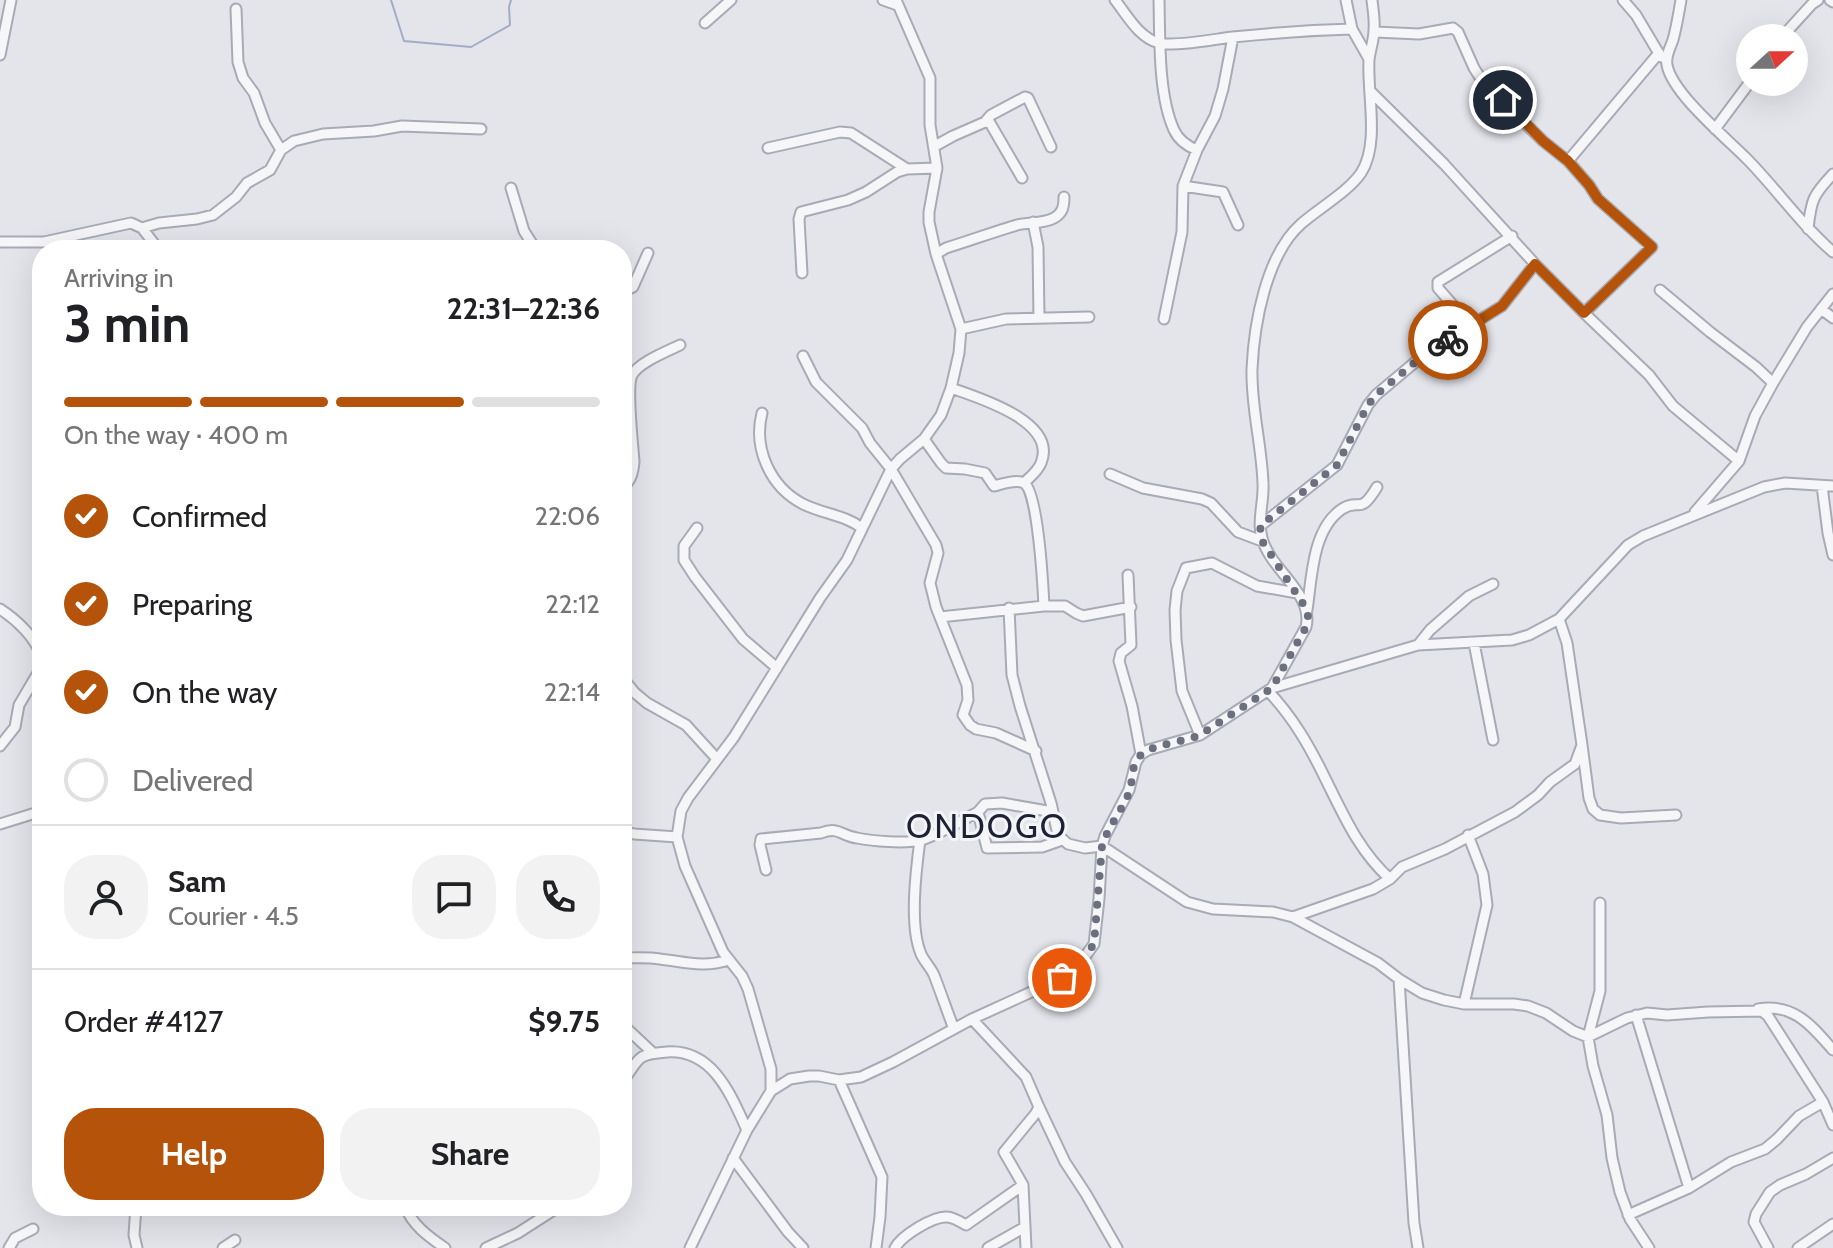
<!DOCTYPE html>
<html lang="en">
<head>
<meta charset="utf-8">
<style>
  body { margin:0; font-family:Cabin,sans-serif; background:#f2f2f2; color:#202124; height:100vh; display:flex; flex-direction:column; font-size:30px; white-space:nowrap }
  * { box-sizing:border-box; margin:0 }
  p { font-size:26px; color:#757577 }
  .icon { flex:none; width:44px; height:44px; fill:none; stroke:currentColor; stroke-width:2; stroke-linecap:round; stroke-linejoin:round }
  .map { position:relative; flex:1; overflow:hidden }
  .side { position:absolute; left:32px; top:240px; width:600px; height:976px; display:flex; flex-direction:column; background:#fff; border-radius:32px; box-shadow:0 8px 32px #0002 }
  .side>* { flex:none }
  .needle { width:52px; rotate:69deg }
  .fabs { position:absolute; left:1736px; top:24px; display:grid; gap:16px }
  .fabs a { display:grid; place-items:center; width:72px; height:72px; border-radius:50%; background:#fff; box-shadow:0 8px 32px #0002; font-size:40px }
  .pin { position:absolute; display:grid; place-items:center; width:68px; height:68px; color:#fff; margin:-34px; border:4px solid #fff; border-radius:50%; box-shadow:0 2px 8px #0007 }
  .courier { position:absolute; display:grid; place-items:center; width:80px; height:80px; margin:-40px; border:6px solid #b45309; border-radius:50%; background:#fff; color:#222; box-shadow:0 2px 10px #0007 }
  .headline em { font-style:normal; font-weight:700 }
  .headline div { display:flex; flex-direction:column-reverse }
  .headline { display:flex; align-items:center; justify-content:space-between; height:136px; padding:0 32px }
  h1 { font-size:52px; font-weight:700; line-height:60px }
  .bar { display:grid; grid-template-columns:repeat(4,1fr); gap:12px 8px; align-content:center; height:96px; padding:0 32px }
  .bar i { height:10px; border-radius:6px; background:#e0e0e0 }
  .bar .active { background:#b45309 }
  .bar p { grid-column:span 4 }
  .line { display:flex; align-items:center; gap:20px; padding:0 32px; border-top:2px solid #e0e0e0 }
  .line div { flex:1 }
  .round { display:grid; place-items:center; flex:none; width:84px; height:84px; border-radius:32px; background:#f2f2f2 }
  ol { padding:0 32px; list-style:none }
  li { display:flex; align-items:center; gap:24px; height:88px }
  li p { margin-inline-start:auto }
  li .icon { padding:8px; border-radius:50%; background:#b45309; color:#fff; stroke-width:4 }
  li:last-child { color:#757577 }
  li i { width:44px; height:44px; border:4px solid #e0e0e0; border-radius:50% }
  .button { display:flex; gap:16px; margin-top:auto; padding:16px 32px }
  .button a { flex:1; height:92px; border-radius:32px; background:#b45309; color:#fff; font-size:32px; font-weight:700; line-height:92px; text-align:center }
  .button a+a { background:#f2f2f2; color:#202124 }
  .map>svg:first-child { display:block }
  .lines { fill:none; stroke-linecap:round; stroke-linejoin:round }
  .stream { stroke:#a1acc8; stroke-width:2 }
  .minor-casing { stroke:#a8abb5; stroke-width:13 }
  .minor { stroke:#f6f6f9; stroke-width:9 }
  .done { stroke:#6c6f7d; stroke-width:8; stroke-dasharray:0 14.4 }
  .route { stroke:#b45309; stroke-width:10 }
  .labels { text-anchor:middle; stroke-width:6; stroke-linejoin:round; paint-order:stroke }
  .quarter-label { font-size:34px; letter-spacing:2px; fill:#1e2133; stroke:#f3f4f8 }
</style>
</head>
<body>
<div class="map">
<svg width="1833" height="1248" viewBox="0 0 1833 1248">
  <rect width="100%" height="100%" fill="#e3e5eb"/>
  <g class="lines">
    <path class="stream" d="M391,0L404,41L471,47L510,25L509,7L511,0"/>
    <defs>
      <path id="minor" d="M883,0L897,5
        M1115,0C1127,15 1139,38 1159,43C1176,47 1215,39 1233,37C1273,33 1312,30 1352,29
        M1159,0C1160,38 1158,95 1174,130C1179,141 1187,146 1197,150
        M1346,0L1352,29L1369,59
        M1623,0L1636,15L1661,57
        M1681,0C1679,12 1677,24 1674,36C1672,46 1665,54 1667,65C1672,93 1725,137 1746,158C1776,188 1800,224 1833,252
        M1830,0L1833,2
        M236,9L238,62L243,78L254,93L265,123L281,150
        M705,23L731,0
        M1375,32L1419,34L1453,28L1458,32L1474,68L1483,82L1543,141L1568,161L1589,185L1598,199L1652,247L1584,313
        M1781,38L1812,4L1818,0
        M0,55L11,0
        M1370,91L1444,164L1535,264L1581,310L1649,375L1673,406L1739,461
        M985,122L991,115L1025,97L1028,98L1051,147
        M1715,129L1750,82
        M935,146L953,136L985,122L990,123L1022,178
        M768,148L840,132L851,133L907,169
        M1568,161L1659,53
        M1183,186L1223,192L1238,225
        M511,188L524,231L536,250
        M1033,222L1038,247L1039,318
        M142,228L159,223L197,219L213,215L236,197L247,183L270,170L281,150L294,141L323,134L374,131L402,126L481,129
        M1808,229C1811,200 1813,195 1833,174
        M0,242H44L131,223L142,228L159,250
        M936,254L946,248C969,241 993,232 1017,225C1029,222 1043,224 1054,218C1063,213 1064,206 1064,197
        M802,273L799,219L801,212L848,200L866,192L897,172L907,169L937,168
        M1660,290L1710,332L1756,367L1773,383
        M622,292L633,287L648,253
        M1821,309L1833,318
        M1164,319L1182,232L1183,186L1197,150L1215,116L1223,89L1233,37
        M1471,326L1438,288V282L1512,236
        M961,329L1006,319L1089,317
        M803,356L816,382L862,428L870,443L891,469L936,545L938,553L930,583L936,607L967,685L968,700L963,715L970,725L976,729L996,733L1036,751
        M951,388C980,398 1058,422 1041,463C1038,471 1030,477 1024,483
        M762,413C753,448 770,487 803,504C823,514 845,515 862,528
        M924,439L941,463L946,468L965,469L985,473L994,486C1002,484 1016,479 1024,483C1038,491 1043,586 1044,606
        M1110,474L1143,488L1202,499L1211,503L1238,532L1262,541
        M1822,486L1828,533L1833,555
        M622,488C631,481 633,473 634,462C633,445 626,387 632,375C639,362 668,351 680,345
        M1695,512L1739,461L1755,416L1773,383L1807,327L1833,294
        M1260,526L1337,465L1368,405L1376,395L1426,353L1502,306L1535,264
        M697,528L684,546V560L695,577L743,639L777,668
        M1128,575L1131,645L1121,653L1119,661L1132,706L1141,754
        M1009,608L1012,675L1020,706L1051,803L1058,835L1068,844L1085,848L1102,846L1187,902L1213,909L1273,912L1293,917L1378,963L1399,979L1422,993L1444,1000L1464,1004H1514L1528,1006L1546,1013L1573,1031L1588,1037L1627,1018L1647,1013L1667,1015L1708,1012L1762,1011L1768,1016L1823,1102L1833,1125
        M0,609C17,620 35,637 42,657
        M1307,610C1312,578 1312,529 1342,509C1360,497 1359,517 1377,487
        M940,617L1044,606H1065L1076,613L1083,616L1131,607
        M1474,643L1493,740
        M1418,645L1430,630L1469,596L1493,584
        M622,677L635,693L647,703L686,725L717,759
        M1272,688L1306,627C1314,593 1270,570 1262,538C1257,520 1264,502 1263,484C1262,446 1251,408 1252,369C1254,324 1266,255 1301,224C1318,209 1349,191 1361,173C1380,144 1367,94 1369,60C1370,50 1374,40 1374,30C1375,20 1373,10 1372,0
        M1268,691C1293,717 1310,747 1326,780C1344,816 1359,851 1390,879
        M1200,735L1182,691L1176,640L1175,610L1177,591L1186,568L1212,563L1257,586L1297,593
        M1582,745L1589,798L1593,809L1600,815L1621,818L1676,815
        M0,746L15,727L19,705L42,666V663
        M978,812L987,848L1042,847L1062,840
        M0,824L42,811
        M622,831L634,834L677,837
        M920,840C916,870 909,926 921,954C924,961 931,968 934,975C941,993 947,1011 954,1029
        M766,870L760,845L761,839L821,833C839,826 841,836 857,838C872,841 905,844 921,840C936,836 962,820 978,812L985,804L1002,803L1053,812
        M1600,903V991L1588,1037L1593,1066L1607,1115L1612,1158L1620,1192L1630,1219L1649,1248
        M1293,917L1373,889L1390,879L1402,867L1445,849L1515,812L1538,795L1550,782L1575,764L1582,745L1567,643L1559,619
        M622,958C635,958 648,957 660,959C686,962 703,968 729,960
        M1399,979L1414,1223L1418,1248
        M1464,1004L1487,905L1483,874L1468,835
        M1758,1009C1794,1003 1811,1025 1833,1050
        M1636,1015L1689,1188
        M972,1019L1026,1077L1039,1107L1036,1113L1004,1152L1023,1185L1026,1248
        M622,1024L653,1053
        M839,1080L882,1177L880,1217L876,1248
        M622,1082C629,1075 634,1062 642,1057C649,1053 658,1053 667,1052C713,1049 731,1095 747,1130
        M771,1091V1069L748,989L742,976L723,952L685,866L677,837L681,811L688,798L734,737L820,598L847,560L891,469L900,459L924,439L941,415L951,388L959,353L961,329L936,254L929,222V212L937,168L930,125V78L896,0
        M1039,1107L1065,1162L1086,1194L1117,1248
        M733,1158L788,1232L803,1248
        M622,1169L624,1173
        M136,1206L134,1235L137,1248
        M405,1206C412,1225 429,1237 445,1248
        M1628,1215L1689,1188L1731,1162L1765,1149L1777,1139L1799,1116L1823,1102
        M9,1248L15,1238L33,1229
        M223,1248L235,1240
        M486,1248L518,1233L560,1206
        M690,1248L747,1130L771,1091L790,1079L809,1076H819L839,1080L861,1077L893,1062L972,1019L1062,978L1081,962L1094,944L1099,899L1102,846L1105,836L1129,790L1136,762L1141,754L1148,750L1200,735L1272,688L1418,645L1512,640L1529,635L1559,619L1628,545L1643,536L1764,487L1785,483L1833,486
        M895,1248C901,1236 933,1216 947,1217C952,1217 961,1222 966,1225L1023,1185
        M988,1248L1025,1227
        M1768,1248L1754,1222L1756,1214L1770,1192L1780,1185L1806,1174L1833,1158
        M1798,1248L1833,1224"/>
    </defs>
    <use href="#minor" class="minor-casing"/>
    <use href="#minor" class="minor"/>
  </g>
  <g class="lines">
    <path class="done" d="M1062,978L1081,962L1094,944L1102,846C1108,826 1123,810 1130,790C1133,779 1131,763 1141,755C1153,744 1184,742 1200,735L1272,688L1306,627L1308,617L1307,610L1262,541L1260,526L1337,465L1368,405L1376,395L1426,353L1448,340"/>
    <path class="route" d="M1448,340L1502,306L1535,264L1584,313L1652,247L1598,199L1589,185L1568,161L1543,141L1503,100"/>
  </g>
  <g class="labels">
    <g class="quarter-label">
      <text x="987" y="838">ONDOGO</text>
    </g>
  </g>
</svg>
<div class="fabs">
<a><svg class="needle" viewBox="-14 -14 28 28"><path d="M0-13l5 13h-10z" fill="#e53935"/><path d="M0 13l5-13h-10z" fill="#757577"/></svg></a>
</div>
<div class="pin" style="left:1062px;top:978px;background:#ea580c"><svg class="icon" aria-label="bag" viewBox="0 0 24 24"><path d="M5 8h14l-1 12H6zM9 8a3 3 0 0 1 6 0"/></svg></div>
<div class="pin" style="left:1503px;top:100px;background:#1f2937"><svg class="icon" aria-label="home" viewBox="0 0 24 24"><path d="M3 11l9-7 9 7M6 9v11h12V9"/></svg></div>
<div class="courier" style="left:1448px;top:340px"><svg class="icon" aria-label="bike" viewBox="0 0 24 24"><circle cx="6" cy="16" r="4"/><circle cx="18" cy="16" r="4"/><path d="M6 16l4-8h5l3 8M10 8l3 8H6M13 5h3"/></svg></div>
<section class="side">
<div class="headline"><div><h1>3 min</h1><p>Arriving in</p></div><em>22:31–22:36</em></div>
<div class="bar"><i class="active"></i><i class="active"></i><i class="active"></i><i></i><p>On the way · 400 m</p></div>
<ol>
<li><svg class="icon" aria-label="check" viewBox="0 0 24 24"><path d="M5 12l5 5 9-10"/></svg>Confirmed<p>22:06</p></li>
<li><svg class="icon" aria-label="check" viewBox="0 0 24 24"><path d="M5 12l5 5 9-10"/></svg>Preparing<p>22:12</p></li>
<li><svg class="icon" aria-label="check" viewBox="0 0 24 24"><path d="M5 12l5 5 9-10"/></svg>On the way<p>22:14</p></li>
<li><i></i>Delivered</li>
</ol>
<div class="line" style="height:144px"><a class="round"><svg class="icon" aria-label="person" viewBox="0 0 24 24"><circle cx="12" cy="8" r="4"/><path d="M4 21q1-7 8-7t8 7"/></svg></a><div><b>Sam</b><p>Courier · 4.5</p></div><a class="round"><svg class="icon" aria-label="chat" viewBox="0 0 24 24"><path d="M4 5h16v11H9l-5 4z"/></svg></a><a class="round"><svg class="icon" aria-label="phone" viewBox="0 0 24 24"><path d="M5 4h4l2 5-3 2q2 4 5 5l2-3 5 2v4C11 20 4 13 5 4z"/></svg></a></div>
<div class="line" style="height:104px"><div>Order #4127</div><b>$9.75</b></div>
<div class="button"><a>Help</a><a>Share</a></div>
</section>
</div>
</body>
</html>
